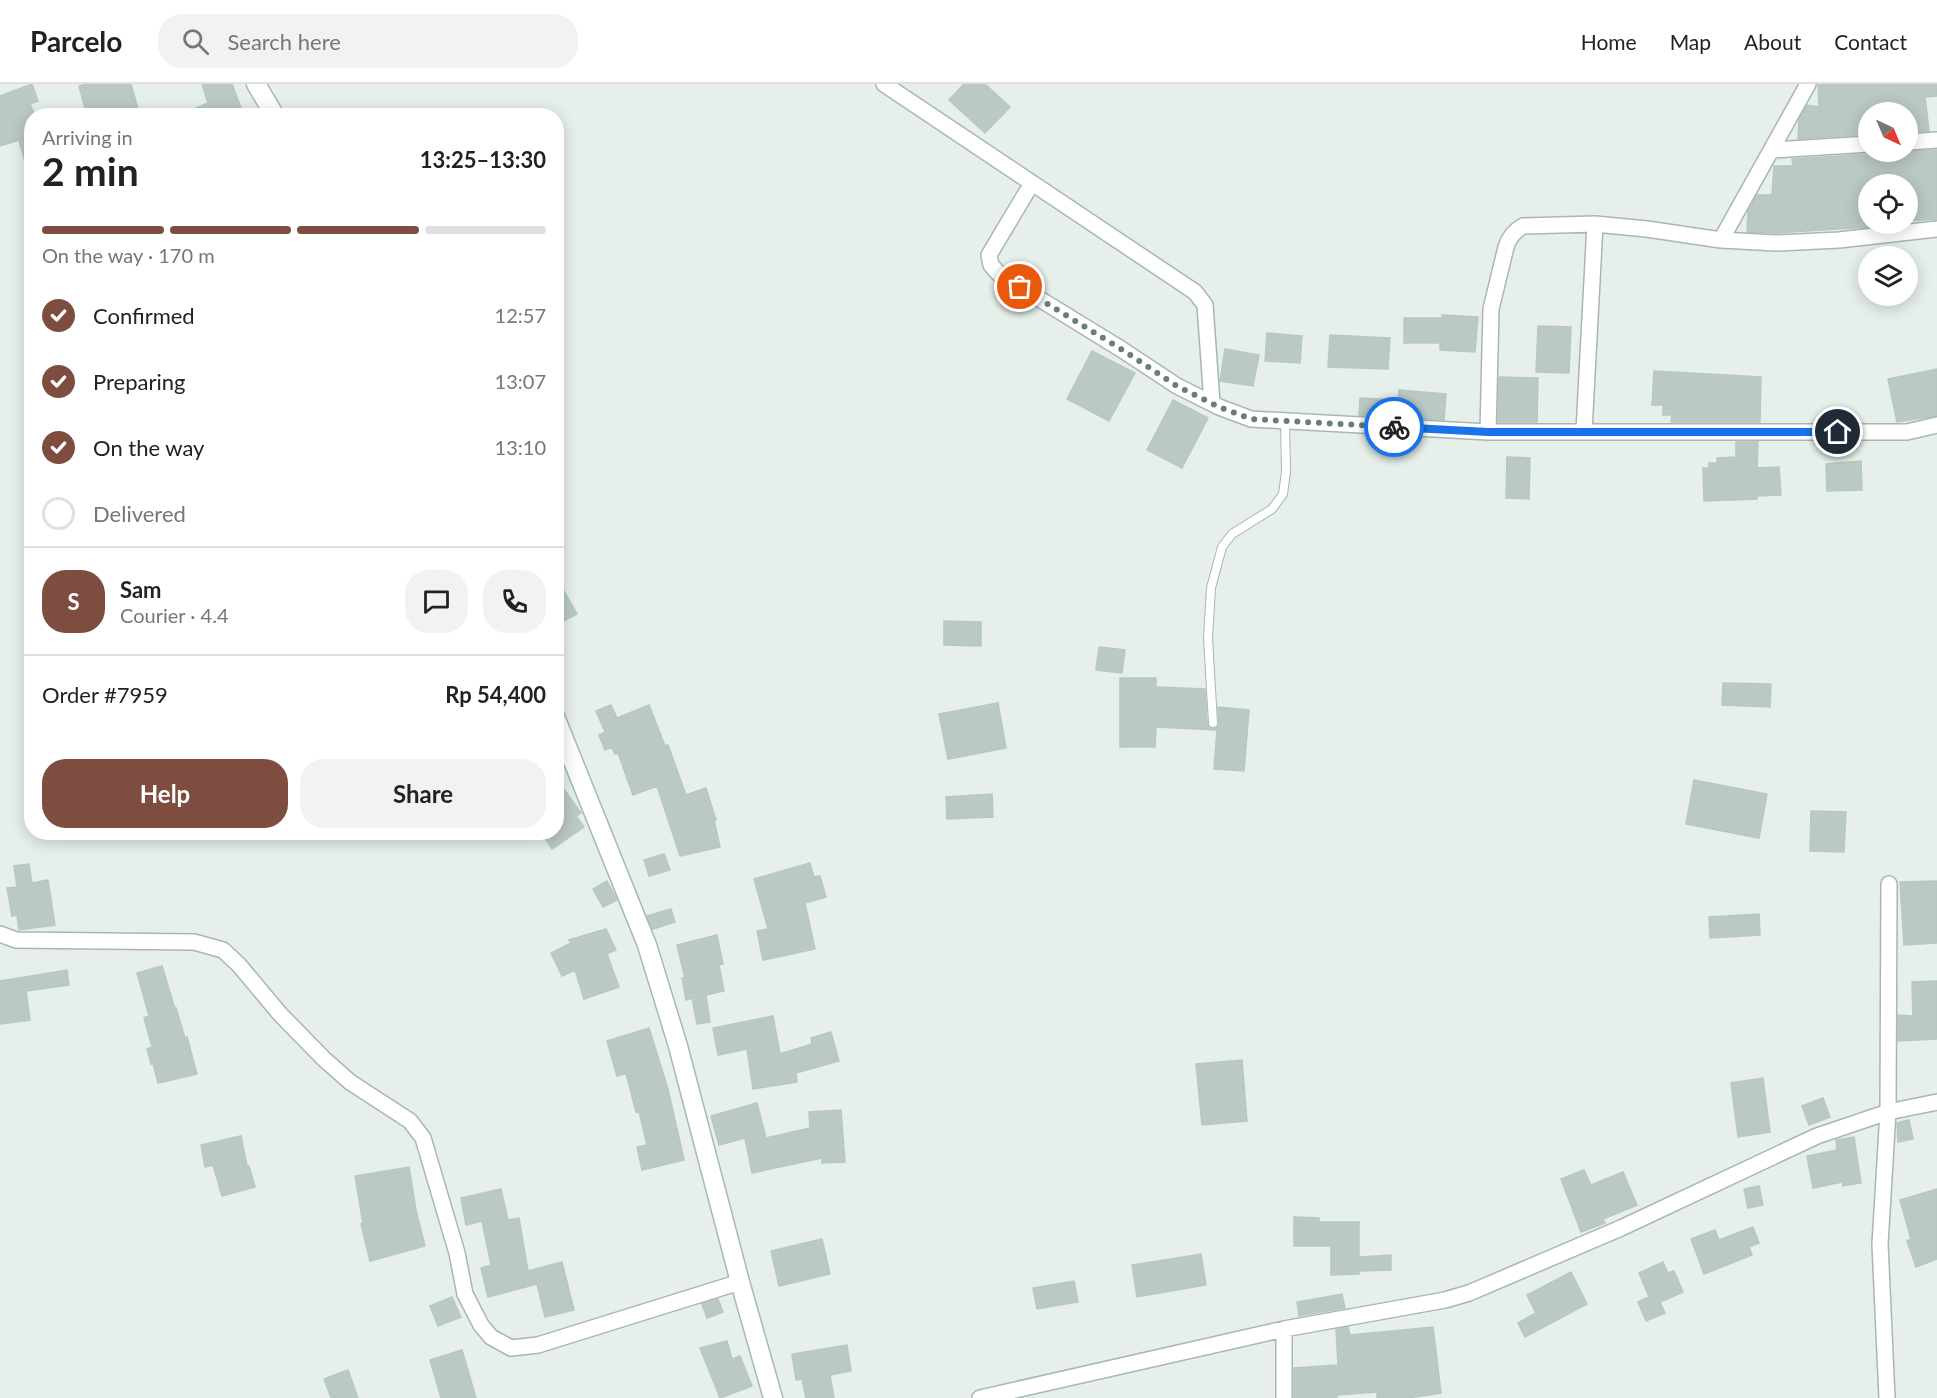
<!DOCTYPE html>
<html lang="en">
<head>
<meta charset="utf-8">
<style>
  body { margin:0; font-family:Lato,sans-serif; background:#f2f2f2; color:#222; height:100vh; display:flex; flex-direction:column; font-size:22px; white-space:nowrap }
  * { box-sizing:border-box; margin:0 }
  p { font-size:20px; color:#767676 }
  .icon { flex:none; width:33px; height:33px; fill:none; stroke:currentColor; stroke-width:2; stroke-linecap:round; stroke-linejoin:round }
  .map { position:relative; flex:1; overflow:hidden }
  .side { position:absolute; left:24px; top:24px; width:540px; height:732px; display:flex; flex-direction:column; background:#fff; border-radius:24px; box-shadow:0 3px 15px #0003 }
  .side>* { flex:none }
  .needle { width:39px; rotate:136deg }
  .tools { position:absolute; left:1858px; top:18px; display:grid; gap:12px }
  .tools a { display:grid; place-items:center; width:60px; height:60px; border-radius:50%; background:#fff; box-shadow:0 3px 15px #0003; font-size:30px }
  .pin { position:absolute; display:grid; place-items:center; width:51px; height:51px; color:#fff; margin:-26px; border:3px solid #fff; border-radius:50%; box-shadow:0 2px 6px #0007 }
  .courier { position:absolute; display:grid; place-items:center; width:60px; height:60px; margin:-30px; border:4px solid #1a73e8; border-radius:50%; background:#fff; color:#222; box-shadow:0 2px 8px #0007 }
  .summary em { font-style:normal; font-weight:700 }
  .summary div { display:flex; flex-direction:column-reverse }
  .summary { display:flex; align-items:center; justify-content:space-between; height:102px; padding:0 18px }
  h1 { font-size:39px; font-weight:700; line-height:45px }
  .bar { display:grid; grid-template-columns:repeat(4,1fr); gap:9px 6px; align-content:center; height:72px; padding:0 18px }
  .bar i { height:8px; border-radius:4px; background:#e0e0e0 }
  .bar .current { background:#7e4d40 }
  .bar p { grid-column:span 4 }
  .line { display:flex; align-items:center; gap:15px; padding:0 18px; border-top:2px solid #e0e0e0 }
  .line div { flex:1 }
  .round { display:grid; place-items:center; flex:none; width:63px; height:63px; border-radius:24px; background:#f2f2f2 }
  ol { padding:0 18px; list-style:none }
  li { display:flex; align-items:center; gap:18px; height:66px }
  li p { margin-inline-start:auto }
  li .icon { padding:6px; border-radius:50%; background:#7e4d40; color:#fff; stroke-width:4 }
  li:last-child { color:#767676 }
  li i { width:33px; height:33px; border:3px solid #e0e0e0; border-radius:50% }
  .action { display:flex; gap:12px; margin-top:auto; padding:12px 18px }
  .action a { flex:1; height:69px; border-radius:24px; background:#7e4d40; color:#fff; font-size:24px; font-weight:700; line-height:69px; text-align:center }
  .action a+a { background:#f2f2f2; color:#222 }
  header { display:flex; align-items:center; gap:36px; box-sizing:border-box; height:84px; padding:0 30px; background:#fff; border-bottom:2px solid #e0e0e0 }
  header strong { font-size:28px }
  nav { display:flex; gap:33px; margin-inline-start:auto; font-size:21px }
  .search { width:420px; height:54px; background:#f2f2f2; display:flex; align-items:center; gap:15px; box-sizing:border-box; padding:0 21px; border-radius:24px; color:#767676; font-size:22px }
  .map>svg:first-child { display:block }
  .building { fill:#bbc9c3; stroke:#b8c8c1; stroke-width:1.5 }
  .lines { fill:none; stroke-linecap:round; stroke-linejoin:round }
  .lane-casing { stroke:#a8b7b1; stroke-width:10 }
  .street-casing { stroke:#a8b7b1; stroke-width:18 }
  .secondary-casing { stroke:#a5bab2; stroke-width:21 }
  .lane { stroke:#fff; stroke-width:8 }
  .street { stroke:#fff; stroke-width:15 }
  .secondary { stroke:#fff; stroke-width:18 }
  .done { stroke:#697e76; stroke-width:6; stroke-dasharray:0 10.8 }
  .route { stroke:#1a73e8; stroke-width:8 }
</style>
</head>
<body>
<header>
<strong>Parcelo</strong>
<div class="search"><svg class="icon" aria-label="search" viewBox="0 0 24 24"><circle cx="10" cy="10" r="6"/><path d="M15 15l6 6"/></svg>Search here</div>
<nav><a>Home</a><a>Map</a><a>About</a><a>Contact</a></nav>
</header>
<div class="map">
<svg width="1937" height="1314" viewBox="0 0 1937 1314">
  <rect width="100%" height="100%" fill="#e6efea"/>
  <path class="building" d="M32,0L38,17L30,20L35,32H32V84L27,85L19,56L0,62V12Z
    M87,0H131L140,32H100L99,24L86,28L79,2Z
    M202,0H232L244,32H178L208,19Z
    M964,0H985L1010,23L985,49L949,16Z
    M1818,0H1937V12L1925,13L1929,47L1910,48L1908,28H1869V50L1798,55L1799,35L1807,21L1819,23Z
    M1937,66V135L1908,137V100H1869V143L1776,149L1747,148L1748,128L1757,111H1772L1774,82H1793L1792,75L1870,70L1875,68Z
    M1442,231L1478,233L1475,268L1440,266V259H1404V234H1442Z
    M1538,242L1571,243L1569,289L1536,288Z
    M1267,249L1302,252L1300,279L1265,277Z
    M1330,251L1390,254L1388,285L1328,283Z
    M1225,265L1259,271L1253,302L1220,297Z
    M1092,267L1135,289L1109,337L1067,315Z
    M1937,285V332L1897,338L1888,295Z
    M1654,287L1761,293L1760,338H1671L1672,331H1663V321H1652Z
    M1499,293L1538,294L1537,338H1498Z
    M1399,306L1446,310L1444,336L1359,331L1360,314L1398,316Z
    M1173,316L1208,334L1182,384L1147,366Z
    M1736,358H1758L1757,384L1779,383L1781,411L1757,412V415L1704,417L1703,384H1709V379H1717V374L1736,373Z
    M1507,373L1530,374L1529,415L1506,414Z
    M1861,377L1862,406L1827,407L1826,380Z
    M556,493L577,530L556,541Z
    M944,537L981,538V562L944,561Z
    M1099,563L1125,566L1122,589L1096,586Z
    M1120,594H1156V603L1205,605L1207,639L1211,645L1216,644L1219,641L1218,623L1249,626L1244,687L1214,685L1217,646L1156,643L1155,663H1120Z
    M1723,599L1771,600L1770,623L1722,621Z
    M998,619L1006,664L948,675L939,630Z
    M611,621L617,634L649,621L665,662L668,661L686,711L706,704L716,736H714L720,763L680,772L657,702L633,711L618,669L615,670L612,663L605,666L599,651L605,648L596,627Z
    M556,694L581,729L576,732L584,743L552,765L541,748H556Z
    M1694,696L1767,710L1759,754L1686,740Z
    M992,710L993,733L947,735L946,713Z
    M1811,727L1846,728L1844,768L1810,767Z
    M664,770L670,786L649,792L644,776Z
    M810,779L814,793L820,792L826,813L805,819L815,865L763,876L757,847L768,845L754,795Z
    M29,780L32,799L48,796L55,841L19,846L17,831L12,832L7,804L17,803L14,782Z
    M607,797L617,816L603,823L593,805Z
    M1937,797V859L1904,861L1900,798Z
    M671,825L675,838L653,845L647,832Z
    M1759,830L1760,851L1710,854L1709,833Z
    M606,845L616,866L607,870L619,903L584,915L575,886L562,892L551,869L571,859L569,856Z
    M717,851L723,880L719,881L724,907L706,911L710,938L697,940L692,914L686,916L682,894H685L677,861Z
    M162,882L175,925L176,924L185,954L187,953L197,990L158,999L153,979L151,980L147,965L152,963L144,934L149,932L137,889Z
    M67,886L69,901L26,907L30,936L0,940V897Z
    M1937,897V955L1898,957V931L1913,932L1912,898Z
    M773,932L780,970L812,960L811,954L831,948L839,977L796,989L797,998L753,1005L747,965L718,971L713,944Z
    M649,944L668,1005L684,1076L642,1086L637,1063L647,1061L639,1027L636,1028L626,989L617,992L607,957Z
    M1242,976L1247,1037L1202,1041L1196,980Z
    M1763,994L1770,1048L1738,1053L1731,999Z
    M1823,1014L1830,1033L1809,1041L1802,1022Z
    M757,1019L766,1054L810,1044L809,1028L841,1026L845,1078L822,1079V1074L752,1089L745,1054L719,1061L711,1032Z
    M1909,1036L1913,1055L1898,1058L1897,1039Z
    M241,1052L247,1082H249L255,1103L222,1112L213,1081L205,1083L201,1061Z
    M1854,1053L1861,1099L1843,1102L1842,1098L1813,1104L1807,1072L1837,1066L1836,1056Z
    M409,1083L416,1126L425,1162L370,1177L361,1140H363L355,1092Z
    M1584,1086L1591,1101L1623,1088L1637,1121L1603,1135L1605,1139L1581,1148L1561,1095Z
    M1759,1102L1763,1121L1748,1124L1744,1105Z
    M501,1105L508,1136L519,1134L528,1187L562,1178L574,1226L545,1233L537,1200L488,1213L481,1184L491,1181L482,1137L466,1141L461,1114Z
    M1937,1105V1175L1916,1183L1907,1157L1911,1155L1900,1116Z
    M1294,1133L1319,1134V1138H1359V1173L1391,1171V1186L1359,1187V1190L1331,1191V1162H1294Z
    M1753,1143L1759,1159L1749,1163L1752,1171L1704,1190L1691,1155L1715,1146L1719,1156Z
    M822,1155L830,1190L779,1202L771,1167Z
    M1201,1170L1206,1201L1137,1213L1132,1181Z
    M1663,1178L1668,1189L1674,1187L1683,1208L1660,1218L1665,1229L1646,1237L1638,1218L1649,1213L1639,1189Z
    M1571,1188L1587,1220L1525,1253L1518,1239L1536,1229L1527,1211Z
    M1074,1197L1078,1218L1037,1225L1033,1204Z
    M1342,1210L1345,1224L1299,1232L1297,1218Z
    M452,1213L461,1233L438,1242L430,1222Z
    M718,1215L723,1228L707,1234L702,1220Z
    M1348,1243L1350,1251L1433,1243L1441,1309L1408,1314H1377V1308L1337,1311V1314H1294V1284L1338,1281L1336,1245Z
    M727,1257L732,1275L740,1272L752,1302L720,1314L700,1264Z
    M847,1261L851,1287L830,1291L834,1314H806L802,1295L796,1296L792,1270Z
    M462,1266L476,1314H441L430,1276Z
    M348,1286L358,1314H331L324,1295Z"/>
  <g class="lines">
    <defs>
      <path id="lane" d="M1213,639L1208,554L1211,504L1222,463L1232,450L1272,425L1283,410L1286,388L1285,337"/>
      <path id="street" d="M884,0L1195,208L1205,221L1212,319
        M1908,58L1937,56
        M1773,66L1869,60
        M1032,99L989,171L991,181L999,190L1121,265L1177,302L1219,323L1251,335L1488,348H1907L1937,341
        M1721,156L1808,0
        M1584,347L1595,140
        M1488,348L1491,225L1506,163C1509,153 1514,147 1523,142L1595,140L1647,145L1721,156L1776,159L1839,156L1937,145
        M0,850L16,856L194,858L223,866L239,881L280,930L324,975L350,998L410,1037L423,1054L457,1169L465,1210L481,1241L491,1253L511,1264L538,1261L740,1198
        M980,1314L1284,1245L1445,1216L1469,1209L1621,1144L1817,1052L1888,1028L1937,1018
        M1284,1314V1245
        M1887,1314L1880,1160L1888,1028L1889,800"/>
      <path id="secondary" d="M256,0L275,32
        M556,635L647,861L678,962L740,1198L773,1314"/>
    </defs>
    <use href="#lane" class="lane-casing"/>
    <use href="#street" class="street-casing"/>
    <use href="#secondary" class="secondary-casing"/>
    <use href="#lane" class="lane"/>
    <use href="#street" class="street"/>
    <use href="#secondary" class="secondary"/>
  </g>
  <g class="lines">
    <path class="done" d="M1020,203L1121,265L1177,302L1219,323L1251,335L1394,343"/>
    <path class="route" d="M1394,343L1488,348H1838"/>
  </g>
</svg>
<div class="tools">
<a><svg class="needle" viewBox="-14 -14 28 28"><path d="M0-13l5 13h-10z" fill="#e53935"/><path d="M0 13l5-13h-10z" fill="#767676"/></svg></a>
<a><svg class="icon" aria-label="locate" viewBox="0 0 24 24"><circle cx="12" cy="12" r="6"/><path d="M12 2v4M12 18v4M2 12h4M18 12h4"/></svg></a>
<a><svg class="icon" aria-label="layers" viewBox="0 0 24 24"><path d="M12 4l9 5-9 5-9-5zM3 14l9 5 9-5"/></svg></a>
</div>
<div class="pin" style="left:1020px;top:203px;background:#ea580c"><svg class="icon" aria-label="bag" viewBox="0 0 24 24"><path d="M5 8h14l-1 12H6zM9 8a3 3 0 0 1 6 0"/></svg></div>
<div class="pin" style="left:1838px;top:348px;background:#1f2937"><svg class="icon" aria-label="home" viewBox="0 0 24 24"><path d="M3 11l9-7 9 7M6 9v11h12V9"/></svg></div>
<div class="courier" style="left:1394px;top:343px"><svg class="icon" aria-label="bike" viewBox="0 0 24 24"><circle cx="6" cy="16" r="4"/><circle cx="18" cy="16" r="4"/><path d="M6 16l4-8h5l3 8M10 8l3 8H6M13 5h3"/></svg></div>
<section class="side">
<div class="summary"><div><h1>2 min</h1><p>Arriving in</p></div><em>13:25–13:30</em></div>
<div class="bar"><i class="current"></i><i class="current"></i><i class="current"></i><i></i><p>On the way · 170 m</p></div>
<ol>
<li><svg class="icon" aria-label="check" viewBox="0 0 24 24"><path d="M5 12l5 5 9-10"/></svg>Confirmed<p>12:57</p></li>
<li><svg class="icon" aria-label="check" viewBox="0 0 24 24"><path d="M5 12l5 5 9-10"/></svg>Preparing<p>13:07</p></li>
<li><svg class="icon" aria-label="check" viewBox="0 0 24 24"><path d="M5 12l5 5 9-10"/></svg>On the way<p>13:10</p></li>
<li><i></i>Delivered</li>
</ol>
<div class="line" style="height:108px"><b class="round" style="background:#7e4d40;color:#fff">S</b><div><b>Sam</b><p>Courier · 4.4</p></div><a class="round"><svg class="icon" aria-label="chat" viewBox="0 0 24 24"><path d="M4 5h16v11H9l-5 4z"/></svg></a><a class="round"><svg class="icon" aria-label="phone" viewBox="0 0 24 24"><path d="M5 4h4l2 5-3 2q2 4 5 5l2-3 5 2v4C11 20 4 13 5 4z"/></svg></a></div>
<div class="line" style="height:78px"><div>Order #7959</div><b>Rp 54,400</b></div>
<div class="action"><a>Help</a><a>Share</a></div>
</section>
</div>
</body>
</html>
